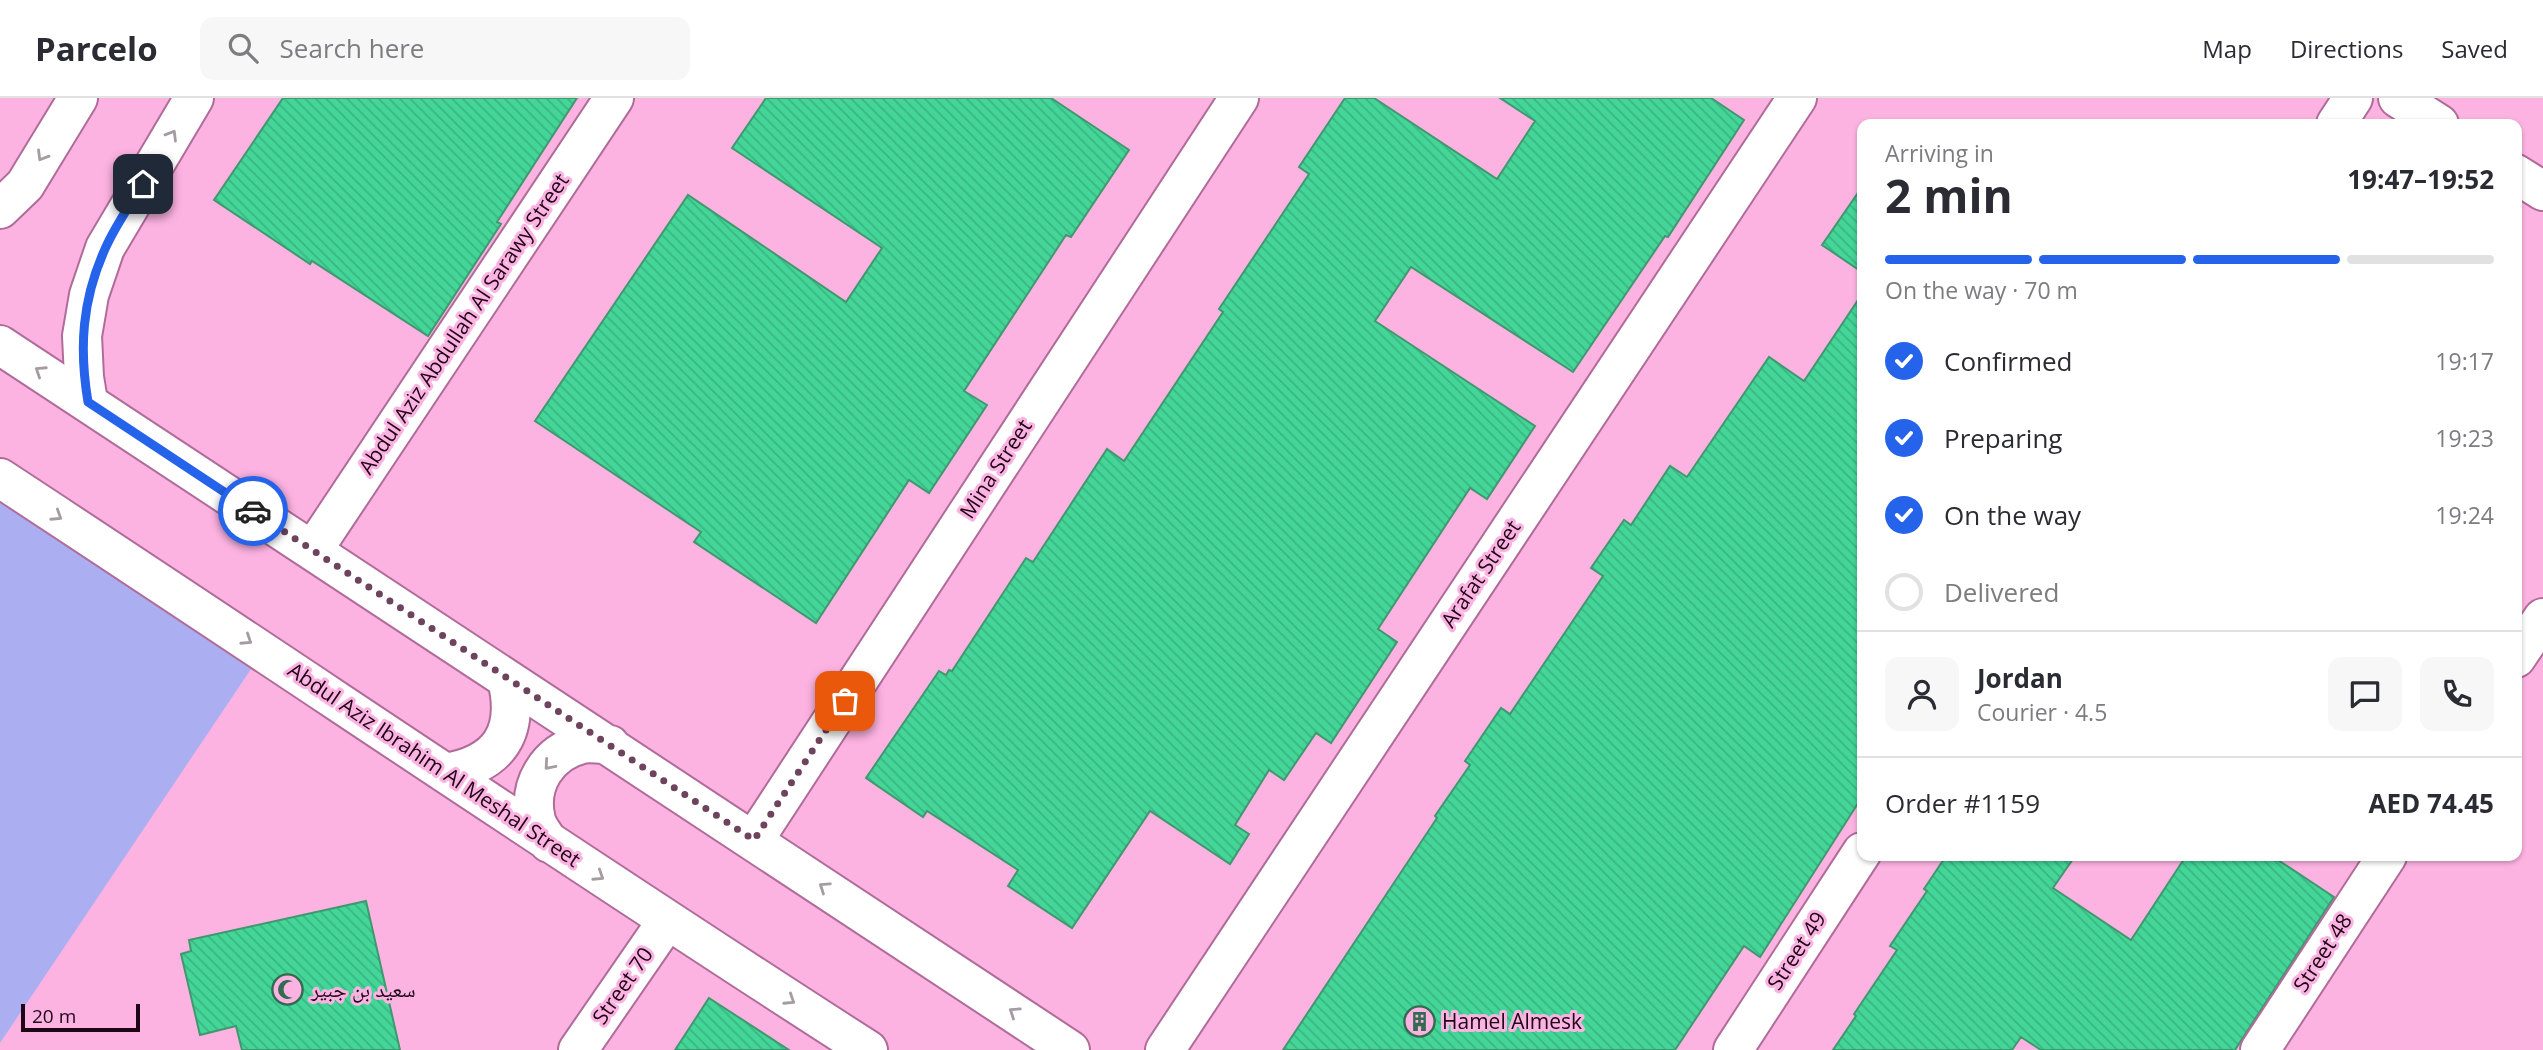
<!DOCTYPE html>
<html lang="en">
<head>
<meta charset="utf-8">
<style>
  body { margin:0; font-family:"Open Sans","Noto Naskh Arabic",sans-serif; background:#f7f7f7; color:#2b2b33; height:100vh; display:flex; flex-direction:column; font-size:26px; white-space:nowrap }
  * { box-sizing:border-box; margin:0 }
  p { font-size:23px; color:#7c7c81 }
  .icon { flex:none; width:38px; height:38px; fill:none; stroke:currentColor; stroke-width:2; stroke-linecap:round; stroke-linejoin:round }
  .map { position:relative; flex:1; overflow:hidden }
  .details { position:absolute; left:1857px; top:21px; width:665px; height:742px; display:flex; flex-direction:column; background:#fff; border-radius:14px; box-shadow:0 2px 5px #0004 }
  .details>* { flex:none }
  .scale { position:absolute; left:21px; bottom:18px; width:119px; box-sizing:border-box; padding-left:7px; border:4px solid #1f0617; border-top:0; font-size:19px; line-height:24px; white-space:nowrap; color:#1f0617; -webkit-text-stroke:5px #fdb3e2; paint-order:stroke }
  .pin { position:absolute; display:grid; place-items:center; width:60px; height:60px; color:#fff; margin:-30px; border-radius:14px; box-shadow:0 4px 10px #0006 }
  .courier { position:absolute; display:grid; place-items:center; width:70px; height:70px; margin:-35px; border:5px solid #2563eb; border-radius:50%; background:#fff; color:#222; box-shadow:0 2px 9px #0007 }
  .headline em { font-style:normal; font-weight:700 }
  .headline div { display:flex; flex-direction:column-reverse }
  .headline { display:flex; align-items:center; justify-content:space-between; height:119px; padding:0 28px }
  h1 { font-size:46px; font-weight:700; line-height:52px }
  .bar { display:grid; grid-template-columns:repeat(4,1fr); gap:10px 7px; align-content:center; height:84px; padding:0 28px }
  .bar i { height:9px; border-radius:5px; background:#e1e1e2 }
  .bar .on { background:#2563eb }
  .bar p { grid-column:span 4 }
  .line { display:flex; align-items:center; gap:18px; padding:0 28px; border-top:2px solid #e1e1e2 }
  .line div { flex:1 }
  .round { display:grid; place-items:center; flex:none; width:74px; height:74px; border-radius:14px; background:#f7f7f7 }
  ol { padding:0 28px; list-style:none }
  li { display:flex; align-items:center; gap:21px; height:77px }
  li p { margin-inline-start:auto }
  li .icon { padding:7px; border-radius:50%; background:#2563eb; color:#fff; stroke-width:4 }
  li:last-child { color:#7c7c81 }
  li i { width:38px; height:38px; border:4px solid #e1e1e2; border-radius:50% }
  header { display:flex; align-items:center; gap:42px; box-sizing:border-box; height:98px; padding:0 35px; background:#fff; border-bottom:2px solid #e1e1e2 }
  header strong { font-size:33px }
  nav { display:flex; gap:38px; margin-inline-start:auto; font-size:24px }
  .search { width:490px; height:63px; background:#f7f7f7; display:flex; align-items:center; gap:18px; box-sizing:border-box; padding:0 24px; border-radius:14px; color:#7c7c81; font-size:26px }
  .map>svg:first-child { display:block }
  .park { fill:#abaff1 }
  .building { fill:url(#building-back-hatch); stroke:#41976f; stroke-width:2 }
  .lines { fill:none; stroke-linecap:round; stroke-linejoin:round }
  .minor-casing { stroke:#b06c99; stroke-width:42 }
  .major-casing { stroke:#b06c99; stroke-width:42 }
  .minor { stroke:#fff; stroke-width:38 }
  .major { stroke:#fff; stroke-width:38 }
  .oneway { stroke:#a59ba2 }
  .done { stroke:#6d435e; stroke-width:7; stroke-dasharray:0 12.6 }
  .route { stroke:#2563eb; stroke-width:9 }
  .labels { text-anchor:middle; stroke-width:6; stroke-linejoin:round; paint-order:stroke }
  .street-label { font-size:21px; fill:#1f0617; stroke:#fdb3e2 }
  .poi-label { font-size:21px; fill:#1f0617; stroke:#fdb3e2; text-anchor:start }
</style>
</head>
<body>
<header>
<strong>Parcelo</strong>
<div class="search"><svg class="icon" aria-label="search" viewBox="0 0 24 24"><circle cx="10" cy="10" r="6"/><path d="M15 15l6 6"/></svg>Search here</div>
<nav><a>Map</a><a>Directions</a><a>Saved</a></nav>
</header>
<div class="map">
<svg width="2543" height="952" viewBox="0 0 2543 952">
  <defs>
    <pattern id="building-back-hatch" width="6" height="6" patternUnits="userSpaceOnUse" patternTransform="scale(1.75)"><rect width="6" height="6" fill="#43d698"/><path d="M-1 5l2 2M0 0l6 6M5-1l2 2" fill="none" stroke="#3ab682"/></pattern>
  </defs>
  <rect width="100%" height="100%" fill="#fdb3e2"/>
  <path class="park" d="M0,401L251,571L0,945Z"/>
  <path class="building" d="M283,0H577L497,124L501,126L428,238L312,163L310,166L214,102Z
    M766,0H1051L1129,52L1071,139L1066,137L964,293L987,307L929,395L909,382L816,525L694,444L701,434L535,323L688,97L846,204L882,150L732,50Z
    M1345,0H1374L1497,81L1535,23L1500,0H1711L1744,22L1668,139L1665,138L1573,274L1411,169L1375,223L1535,328L1487,401L1470,390L1378,531L1397,544L1331,645L1316,635L1284,682L1269,672L1235,727L1249,736L1230,766L1150,713L1072,830L1008,788L1018,772L927,713L923,719L866,680L939,573L946,577L949,572L952,573L1026,460L1033,464L1107,351L1124,363L1223,214L1219,211L1309,76L1299,69Z
    M1862,89V174L1822,147Z
    M1862,196V699L1760,859L1744,848L1675,952H1283L1437,720L1435,718L1470,667L1465,663L1501,610L1510,616L1603,478L1591,470L1624,422L1631,427L1670,368L1687,379L1769,259L1804,283Z
    M1946,758H2075L2053,790L2131,842L2186,758H2272L2334,799L2235,952H2041L2021,939L2012,952H1833L1856,918L1854,916L1897,852L1890,848L1927,793L1924,791Z
    M366,803L400,952H242L236,928L200,937L181,856L191,853L189,842Z
    M709,900L789,952H675Z"/>
  <g class="lines">
    <defs>
      <path id="minor" d="M2398,0L2439,26
        M2336,26L2353,0
        M2516,76L2543,93
        M0,111L25,87L78,0
        M88,304L84,279L82,238L89,197L105,150L194,0
        M313,452L614,0
        M2516,560L2543,520
        M754,742L1239,0
        M578,952L667,823
        M1165,952L1797,0
        M1733,952L1862,754
        M2260,952L2387,758"/>
      <path id="major" d="M0,247L1070,952
        M0,380C290,570 576,765 868,952
        M445,675C500,666 520,634 507,581
        M549,745C545,738 538,730 536,722C527,687 548,654 582,646C590,644 601,646 610,647"/>
    </defs>
    <use href="#minor" class="minor-casing"/>
    <use href="#major" class="major-casing"/>
    <use href="#minor" class="minor"/>
    <use href="#major" class="major"/>
  </g>
  <defs><path id="oneway-chevron" d="M-2-3.5L2.5 0L-2 3.5" fill="none" stroke-width="1.6" stroke-linecap="round" stroke-linejoin="round" transform="scale(1.75)"/></defs>
  <g class="oneway">
    <use href="#oneway-chevron" transform="translate(172 37) rotate(-59)"/>
    <use href="#oneway-chevron" transform="translate(42 58) rotate(121)"/>
    <use href="#oneway-chevron" transform="translate(40 273) rotate(-147)"/>
    <use href="#oneway-chevron" transform="translate(57 418) rotate(33)"/>
    <use href="#oneway-chevron" transform="translate(247 542) rotate(33)"/>
    <use href="#oneway-chevron" transform="translate(549 667) rotate(131)"/>
    <use href="#oneway-chevron" transform="translate(599 778) rotate(33)"/>
    <use href="#oneway-chevron" transform="translate(824 789) rotate(-146)"/>
    <use href="#oneway-chevron" transform="translate(790 902) rotate(33)"/>
    <use href="#oneway-chevron" transform="translate(1014 914) rotate(-146)"/>
  </g>
  <g class="lines">
    <path class="done" d="M253,413L754,742L845,603"/>
    <path class="route" d="M143,86C130,107 115,128 105,151C82,202 79,250 88,304L253,413"/>
  </g>
  <defs>
    <symbol id="mosque-ring" viewBox="-11 -11 22 22"><circle r="9.5" fill="#fdb3e2" stroke="#346a50" stroke-width="1.5"/><path d="M3.5-4.9A6 6 0 1 0 3.5 4.9A5 5 0 1 1 3.5-4.9Z" fill="#346a50"/></symbol>
    <symbol id="building-ring" viewBox="-11 -11 22 22"><circle r="9.5" fill="#fdb3e2" stroke="#346a50" stroke-width="1.5"/><path d="M-4-6H4V6H1V3H-1V6H-4ZM-2.5-4.3h1.7v1.8h-1.7ZM.8-4.3h1.7v1.8H.8ZM-2.5-1h1.7V.8h-1.7ZM.8-1h1.7V.8H.8Z" fill="#346a50"/></symbol>
  </defs>
  <g fill-rule="evenodd">
    <use href="#mosque-ring" x="270" y="874" width="35" height="35"/>
    <use href="#building-ring" x="1402" y="906" width="35" height="35"/>
  </g>
  <g class="labels">
    <g class="street-label">
      <text transform="translate(464 226) rotate(-56)" y="7">Abdul Aziz Abdullah Al Sarawy Street</text>
      <text transform="translate(996 371) rotate(-57)" y="7">Mina Street</text>
      <text transform="translate(1481 476) rotate(-56)" y="7">Arafat Street</text>
      <text transform="translate(434 667) rotate(34)" y="7">Abdul Aziz Ibrahim Al Meshal Street</text>
      <text transform="translate(1797 853) rotate(-57)" y="7">Street 49</text>
      <text transform="translate(2323 855) rotate(-57)" y="7">Street 48</text>
      <text transform="translate(623 888) rotate(-55)" y="7">Street 70</text>
    </g>
    <g class="poi-label">
      <text x="311" y="899">سعيد بن جبير</text>
      <text x="1442" y="931">Hamel Almesk</text>
    </g>
  </g>
</svg>
<div class="scale">20 m</div>
<div class="pin" style="left:845px;top:603px;background:#ea580c"><svg class="icon" aria-label="bag" viewBox="0 0 24 24"><path d="M5 8h14l-1 12H6zM9 8a3 3 0 0 1 6 0"/></svg></div>
<div class="pin" style="left:143px;top:86px;background:#1f2937"><svg class="icon" aria-label="home" viewBox="0 0 24 24"><path d="M3 11l9-7 9 7M6 9v11h12V9"/></svg></div>
<div class="courier" style="left:253px;top:413px"><svg class="icon" aria-label="car" viewBox="0 0 24 24"><path d="M5 17H2v-5l4-1 3-4h7l3 4 3 1v5h-3M9 17h6M6 11h13"/><circle cx="7" cy="17" r="2"/><circle cx="17" cy="17" r="2"/></svg></div>
<section class="details">
<div class="headline"><div><h1>2 min</h1><p>Arriving in</p></div><em>19:47–19:52</em></div>
<div class="bar"><i class="on"></i><i class="on"></i><i class="on"></i><i></i><p>On the way · 70 m</p></div>
<ol>
<li><svg class="icon" aria-label="check" viewBox="0 0 24 24"><path d="M5 12l5 5 9-10"/></svg>Confirmed<p>19:17</p></li>
<li><svg class="icon" aria-label="check" viewBox="0 0 24 24"><path d="M5 12l5 5 9-10"/></svg>Preparing<p>19:23</p></li>
<li><svg class="icon" aria-label="check" viewBox="0 0 24 24"><path d="M5 12l5 5 9-10"/></svg>On the way<p>19:24</p></li>
<li><i></i>Delivered</li>
</ol>
<div class="line" style="height:126px"><a class="round"><svg class="icon" aria-label="person" viewBox="0 0 24 24"><circle cx="12" cy="8" r="4"/><path d="M4 21q1-7 8-7t8 7"/></svg></a><div><b>Jordan</b><p>Courier · 4.5</p></div><a class="round"><svg class="icon" aria-label="chat" viewBox="0 0 24 24"><path d="M4 5h16v11H9l-5 4z"/></svg></a><a class="round"><svg class="icon" aria-label="phone" viewBox="0 0 24 24"><path d="M5 4h4l2 5-3 2q2 4 5 5l2-3 5 2v4C11 20 4 13 5 4z"/></svg></a></div>
<div class="line" style="height:91px"><div>Order #1159</div><b>AED 74.45</b></div>
</section>
</div>
</body>
</html>
